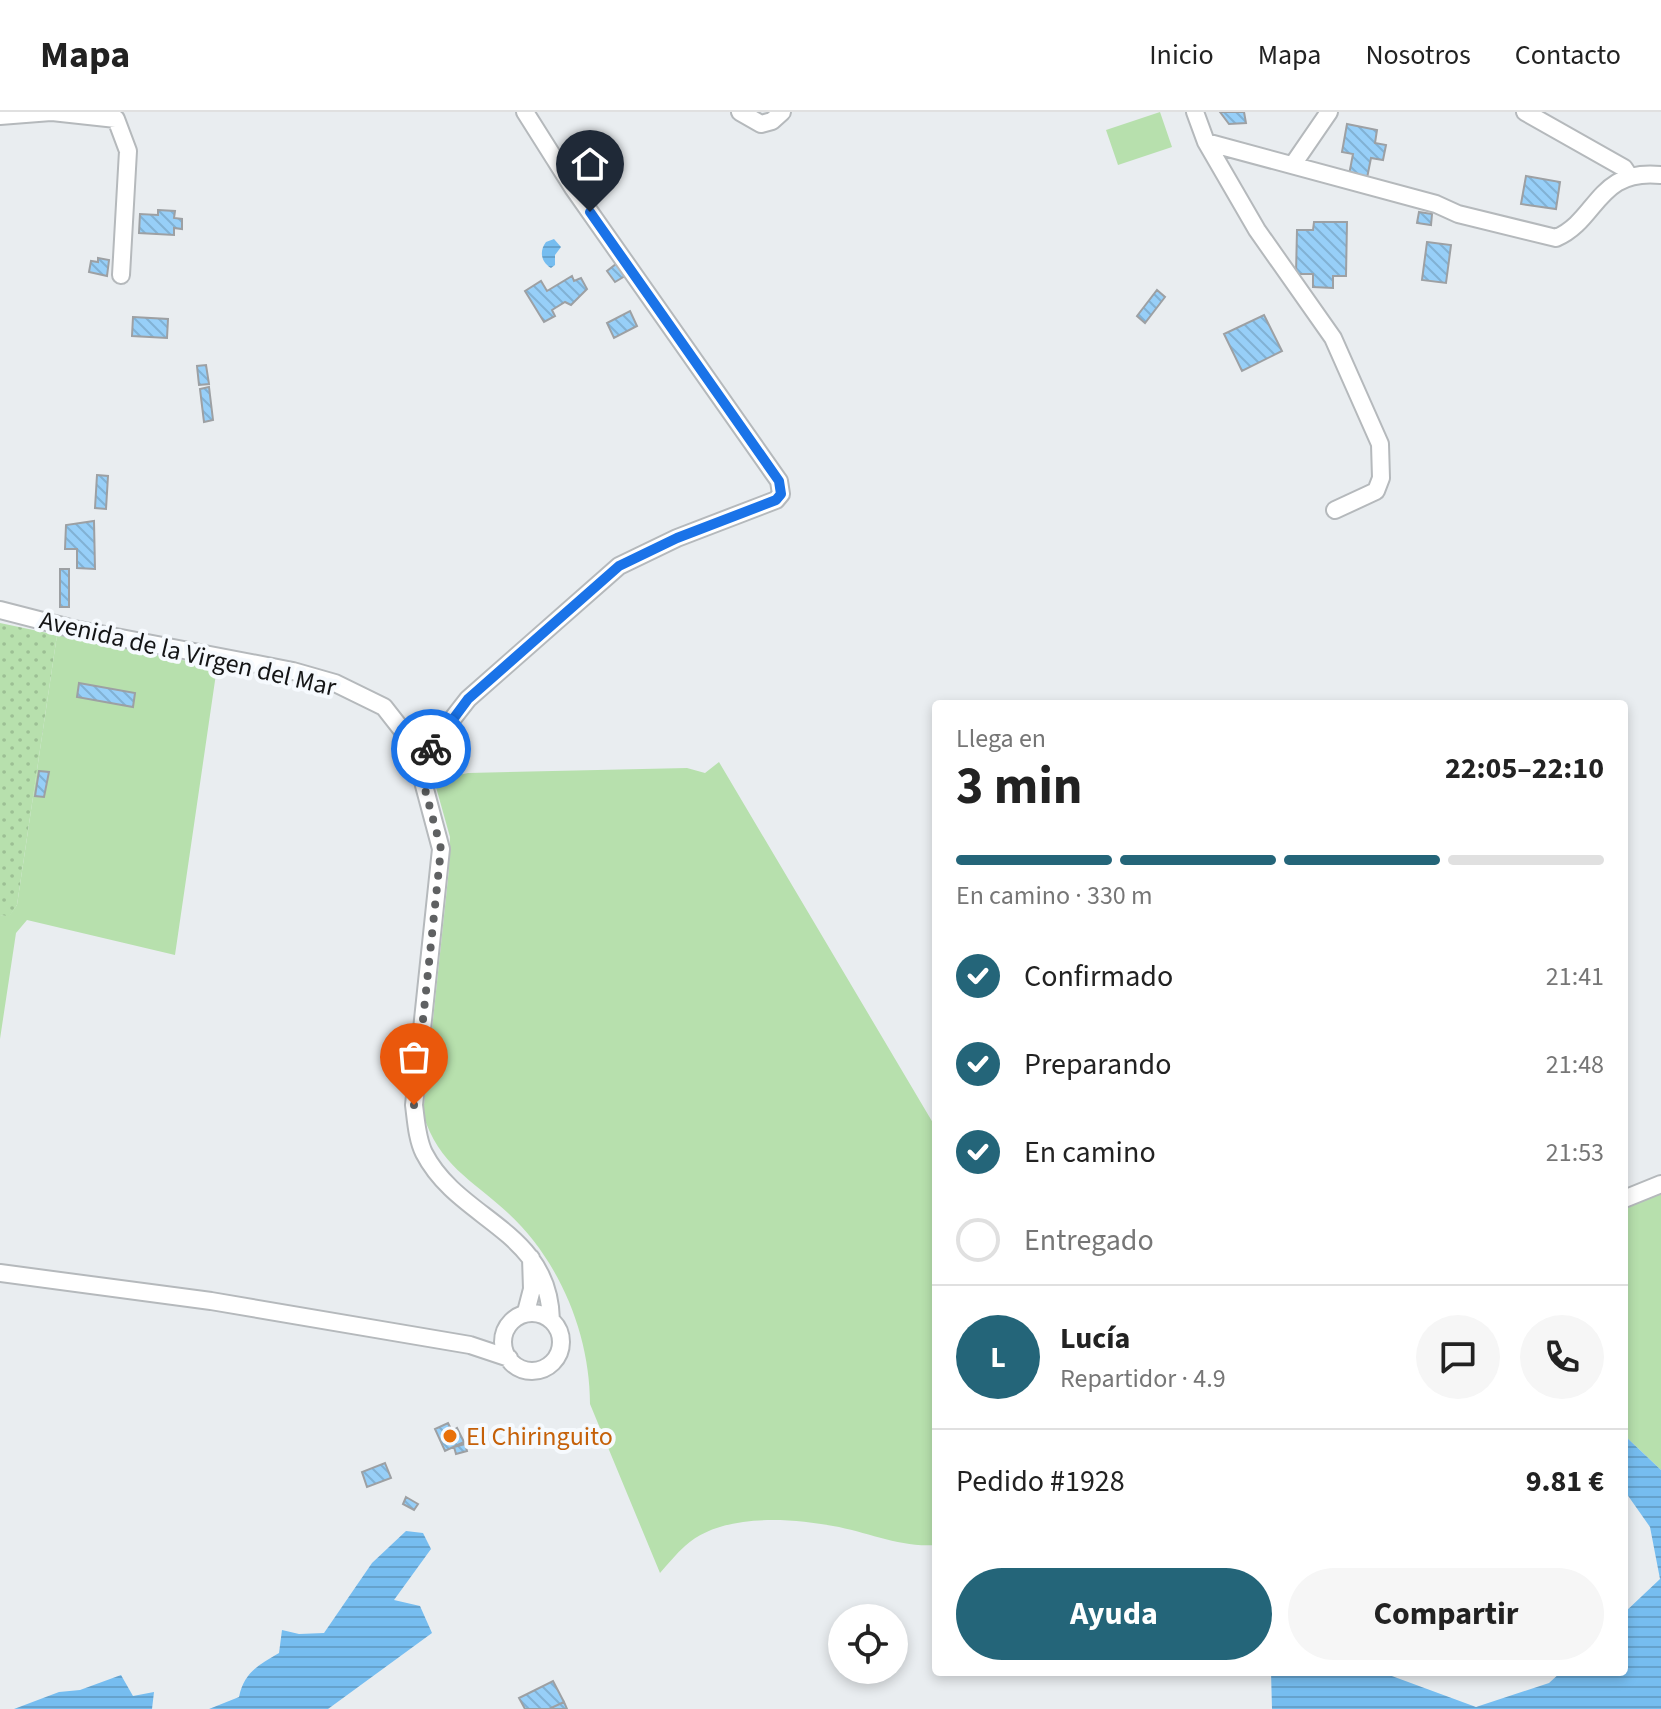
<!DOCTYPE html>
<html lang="es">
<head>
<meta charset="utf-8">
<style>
  body { margin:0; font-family:"Source Sans 3",sans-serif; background:#f6f6f6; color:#222; height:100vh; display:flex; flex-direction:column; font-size:30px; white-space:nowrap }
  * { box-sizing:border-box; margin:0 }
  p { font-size:26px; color:#767676 }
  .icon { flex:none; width:44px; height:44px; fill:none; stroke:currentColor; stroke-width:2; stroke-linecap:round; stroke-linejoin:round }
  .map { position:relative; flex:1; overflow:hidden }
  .side { position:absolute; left:932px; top:588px; width:696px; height:976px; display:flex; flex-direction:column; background:#fff; border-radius:8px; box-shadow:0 4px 12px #0003 }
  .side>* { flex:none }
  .controls { position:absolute; left:828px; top:1492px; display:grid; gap:16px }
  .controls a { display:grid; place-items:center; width:80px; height:80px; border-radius:50%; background:#fff; box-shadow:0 4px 12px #0003; font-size:40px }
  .pin { position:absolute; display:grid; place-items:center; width:68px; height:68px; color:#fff; margin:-82px -34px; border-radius:50% 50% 50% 0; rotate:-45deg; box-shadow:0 0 8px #0007 }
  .pin .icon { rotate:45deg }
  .courier { position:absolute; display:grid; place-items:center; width:80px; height:80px; margin:-40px; border:6px solid #1a73e8; border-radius:50%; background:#fff; color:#222; box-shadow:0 2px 10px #0007 }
  .summary em { font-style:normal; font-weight:700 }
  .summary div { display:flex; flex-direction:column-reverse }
  .summary { display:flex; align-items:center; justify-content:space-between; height:136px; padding:0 24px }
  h1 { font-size:52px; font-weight:700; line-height:60px }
  .bar { display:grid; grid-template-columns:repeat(4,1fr); gap:12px 8px; align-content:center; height:96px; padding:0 24px }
  .bar i { height:10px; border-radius:6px; background:#e0e0e0 }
  .bar .on { background:#246579 }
  .bar p { grid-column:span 4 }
  .line { display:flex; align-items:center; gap:20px; padding:0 24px; border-top:2px solid #e0e0e0 }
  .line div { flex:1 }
  .round { display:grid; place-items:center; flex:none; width:84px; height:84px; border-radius:42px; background:#f6f6f6 }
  ol { padding:0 24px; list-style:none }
  li { display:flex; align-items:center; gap:24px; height:88px }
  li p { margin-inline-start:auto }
  li .icon { padding:8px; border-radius:50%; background:#246579; color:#fff; stroke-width:4 }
  li:last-child { color:#767676 }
  li i { width:44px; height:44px; border:4px solid #e0e0e0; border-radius:50% }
  .action { display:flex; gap:16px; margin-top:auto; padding:16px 24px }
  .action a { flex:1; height:92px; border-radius:48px; background:#246579; color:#fff; font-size:32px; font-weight:700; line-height:92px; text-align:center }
  .action a+a { background:#f6f6f6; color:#222 }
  header { display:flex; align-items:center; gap:48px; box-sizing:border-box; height:112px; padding:0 40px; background:#fff; border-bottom:2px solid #e0e0e0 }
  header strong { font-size:38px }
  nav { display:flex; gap:44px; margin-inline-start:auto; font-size:28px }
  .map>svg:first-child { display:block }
  .grass { fill:url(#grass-dots) }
  .park { fill:#b7e0ad }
  .water { fill:url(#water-rules) }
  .building { fill:url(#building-back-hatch); stroke:#9da0a3; stroke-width:2 }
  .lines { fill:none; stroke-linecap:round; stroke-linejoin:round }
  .street-casing { stroke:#b5b9bc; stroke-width:20 }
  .street { stroke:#fff; stroke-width:16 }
  .done { stroke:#5f6162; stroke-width:8; stroke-dasharray:0 14.4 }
  .route { stroke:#1a73e8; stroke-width:10 }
  .food-dot { fill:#e8710a; stroke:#f6fafe; stroke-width:3 }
  .labels { text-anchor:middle; stroke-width:8; stroke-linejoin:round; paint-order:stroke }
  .street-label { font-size:26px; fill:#141516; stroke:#f6fafe }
  .food-label { font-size:26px; fill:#c56008; stroke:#f6fafe; text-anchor:start }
</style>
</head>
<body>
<header>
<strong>Mapa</strong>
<nav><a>Inicio</a><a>Mapa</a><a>Nosotros</a><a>Contacto</a></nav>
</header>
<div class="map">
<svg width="1661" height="1597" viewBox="0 0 1661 1597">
  <defs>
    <pattern id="grass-dots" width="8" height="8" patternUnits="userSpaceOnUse" patternTransform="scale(2)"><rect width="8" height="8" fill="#b7e0ad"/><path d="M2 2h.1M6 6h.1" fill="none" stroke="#9cbf94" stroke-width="1.8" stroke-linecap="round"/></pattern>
    <pattern id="water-rules" width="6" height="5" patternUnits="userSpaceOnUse" patternTransform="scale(2)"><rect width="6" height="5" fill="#76bdf0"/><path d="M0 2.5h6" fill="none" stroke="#65a2cd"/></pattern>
    <pattern id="building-back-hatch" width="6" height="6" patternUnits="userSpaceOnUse" patternTransform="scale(2)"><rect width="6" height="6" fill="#97cff8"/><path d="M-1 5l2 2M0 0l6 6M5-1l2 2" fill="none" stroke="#81b1d4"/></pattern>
  </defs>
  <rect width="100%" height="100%" fill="#e9edf0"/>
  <path class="grass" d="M0,511L57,523L17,793L9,805L0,803Z"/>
  <path class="park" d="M1160,0L1172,35L1118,53L1106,18Z
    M57,523L217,555L175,843L27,808L16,821L0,927V803L9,804L17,793Z
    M719,650L936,1016V1433C901,1436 868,1420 833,1414C789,1406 721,1401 685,1434C676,1442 668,1452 660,1461L590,1292C590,1223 560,1149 508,1101C471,1067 439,1053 423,1002L449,757L450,725L434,668L468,661L687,656L705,661Z
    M1661,1075V1358L1624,1323V1088Z"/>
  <path class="water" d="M554,127L561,135L555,143V153L551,156C541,150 539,139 546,130Z
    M1624,1323L1661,1358V1597H1272L1271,1560H1381L1476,1595L1549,1571L1561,1560H1624V1501L1660,1467L1650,1415L1624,1378Z
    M406,1419L423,1421L431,1437L394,1488L420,1494L432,1521L328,1597H209L239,1585C244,1561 258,1553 279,1541L282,1518L299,1522L324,1521L372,1451Z
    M121,1563L133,1584L154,1580L152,1597H14L59,1580L80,1578Z"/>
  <path class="building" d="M1220,0H1244L1246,11L1229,12Z
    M1347,12L1377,18L1375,31L1386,33L1383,48L1371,46L1367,66L1349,63L1353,42L1342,40Z
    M1526,64L1560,70L1556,97L1521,92Z
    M158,98L175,99L174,106L182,107V117L174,116V123L139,121L140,102L158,103Z
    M1419,100L1432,102L1431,113L1417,111Z
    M1314,110H1347L1346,164H1333V176L1313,175V162H1296L1297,118H1313Z
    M1427,130L1451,133L1446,171L1422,168Z
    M98,146L109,148L107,164L89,160L91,149L98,150Z
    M616,152L625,164L615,170L607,159Z
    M572,164L574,169L581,166L587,177L571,193L565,190L552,198L555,204L544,210L525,179L541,169L547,179Z
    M1157,178L1165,185L1145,211L1137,204Z
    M630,199L637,214L614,226L607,211Z
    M1264,203L1282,239L1242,259L1224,222Z
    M133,205L168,207L167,226L132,224Z
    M206,253L209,272L199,273L197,254Z
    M209,275L213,308L204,310L200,277Z
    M97,363L108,364L106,397L95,396Z
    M94,409L95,457L77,456V437H65L66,413Z
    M60,457H69V495H60Z
    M79,571L135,581L133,595L77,585Z
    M39,659L49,660L44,685L35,684Z
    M448,1311L452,1319L457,1316L464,1330L445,1339L435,1317Z
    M465,1332L467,1339L456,1342L454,1335Z
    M385,1351L391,1366L367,1375L362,1360Z
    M406,1385L418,1392L414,1398L403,1392Z
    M553,1569L564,1590L549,1597H525L519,1586Z
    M564,1590L567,1597H549Z"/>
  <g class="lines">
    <defs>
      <path id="street" d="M52,0L116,7L128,39L121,163
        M740,0L761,12L772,9L782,0
        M1195,0L1206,30L1257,118L1333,226L1380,332L1381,366L1376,379L1335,398
        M1525,0L1624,56L1630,65
        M0,4L51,0
        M1206,30L1436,92L1458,102L1556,126C1598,108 1597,56 1661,63
        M1294,51L1329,0
        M0,498L74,517L293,559L335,571L384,595L402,618L418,651L441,737L414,993C416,1008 417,1027 424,1041C459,1109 549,1117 551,1208
        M418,651L468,587L619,454L677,426L776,388L781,382L779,369L573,76L525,0
        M1624,1087L1661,1072
        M0,1161L211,1189L470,1233L509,1246
        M526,1200L532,1177L531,1146
        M503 1230a29 29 0 1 1 58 0a29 29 0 1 1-58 0Z"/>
    </defs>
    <use href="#street" class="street-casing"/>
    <use href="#street" class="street"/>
  </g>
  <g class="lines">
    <path class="done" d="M414,993L441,737L418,651L431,637"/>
    <path class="route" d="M431,637L468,587L619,454L677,426L776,388L781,382L779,369L590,100"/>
  </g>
  <circle class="food-dot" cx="450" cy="1324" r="8"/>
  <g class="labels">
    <g class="street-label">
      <text transform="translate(188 541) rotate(13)" y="9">Avenida de la Virgen del Mar</text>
    </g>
    <g class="food-label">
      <text x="466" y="1333">El Chiringuito</text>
    </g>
  </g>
</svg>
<div class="controls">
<a><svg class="icon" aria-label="locate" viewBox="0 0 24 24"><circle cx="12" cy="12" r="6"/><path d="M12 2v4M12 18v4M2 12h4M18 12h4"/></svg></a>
</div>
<div class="pin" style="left:414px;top:993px;background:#ea580c"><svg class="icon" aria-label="bag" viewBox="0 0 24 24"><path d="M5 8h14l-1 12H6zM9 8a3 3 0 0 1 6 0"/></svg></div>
<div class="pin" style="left:590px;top:100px;background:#1f2937"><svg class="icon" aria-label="home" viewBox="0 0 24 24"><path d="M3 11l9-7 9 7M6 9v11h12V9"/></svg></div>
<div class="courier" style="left:431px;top:637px"><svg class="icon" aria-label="bike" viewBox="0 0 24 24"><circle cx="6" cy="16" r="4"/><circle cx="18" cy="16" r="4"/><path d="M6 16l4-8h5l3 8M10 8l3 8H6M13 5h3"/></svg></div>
<section class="side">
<div class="summary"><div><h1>3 min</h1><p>Llega en</p></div><em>22:05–22:10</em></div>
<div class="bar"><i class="on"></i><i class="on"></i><i class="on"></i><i></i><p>En camino · 330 m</p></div>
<ol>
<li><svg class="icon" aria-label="check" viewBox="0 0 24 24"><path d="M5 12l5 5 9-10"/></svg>Confirmado<p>21:41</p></li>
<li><svg class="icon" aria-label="check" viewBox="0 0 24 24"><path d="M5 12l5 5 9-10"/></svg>Preparando<p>21:48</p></li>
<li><svg class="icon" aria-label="check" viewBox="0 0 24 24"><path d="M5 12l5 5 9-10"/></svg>En camino<p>21:53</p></li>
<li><i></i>Entregado</li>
</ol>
<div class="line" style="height:144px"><b class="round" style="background:#246579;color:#fff">L</b><div><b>Lucía</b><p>Repartidor · 4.9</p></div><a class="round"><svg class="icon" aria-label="chat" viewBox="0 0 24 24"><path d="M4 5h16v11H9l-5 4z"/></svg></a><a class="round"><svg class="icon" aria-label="phone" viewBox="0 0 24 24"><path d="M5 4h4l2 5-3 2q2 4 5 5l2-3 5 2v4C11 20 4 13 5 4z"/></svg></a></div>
<div class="line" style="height:104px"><div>Pedido #1928</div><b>9.81 €</b></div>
<div class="action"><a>Ayuda</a><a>Compartir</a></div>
</section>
</div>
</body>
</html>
